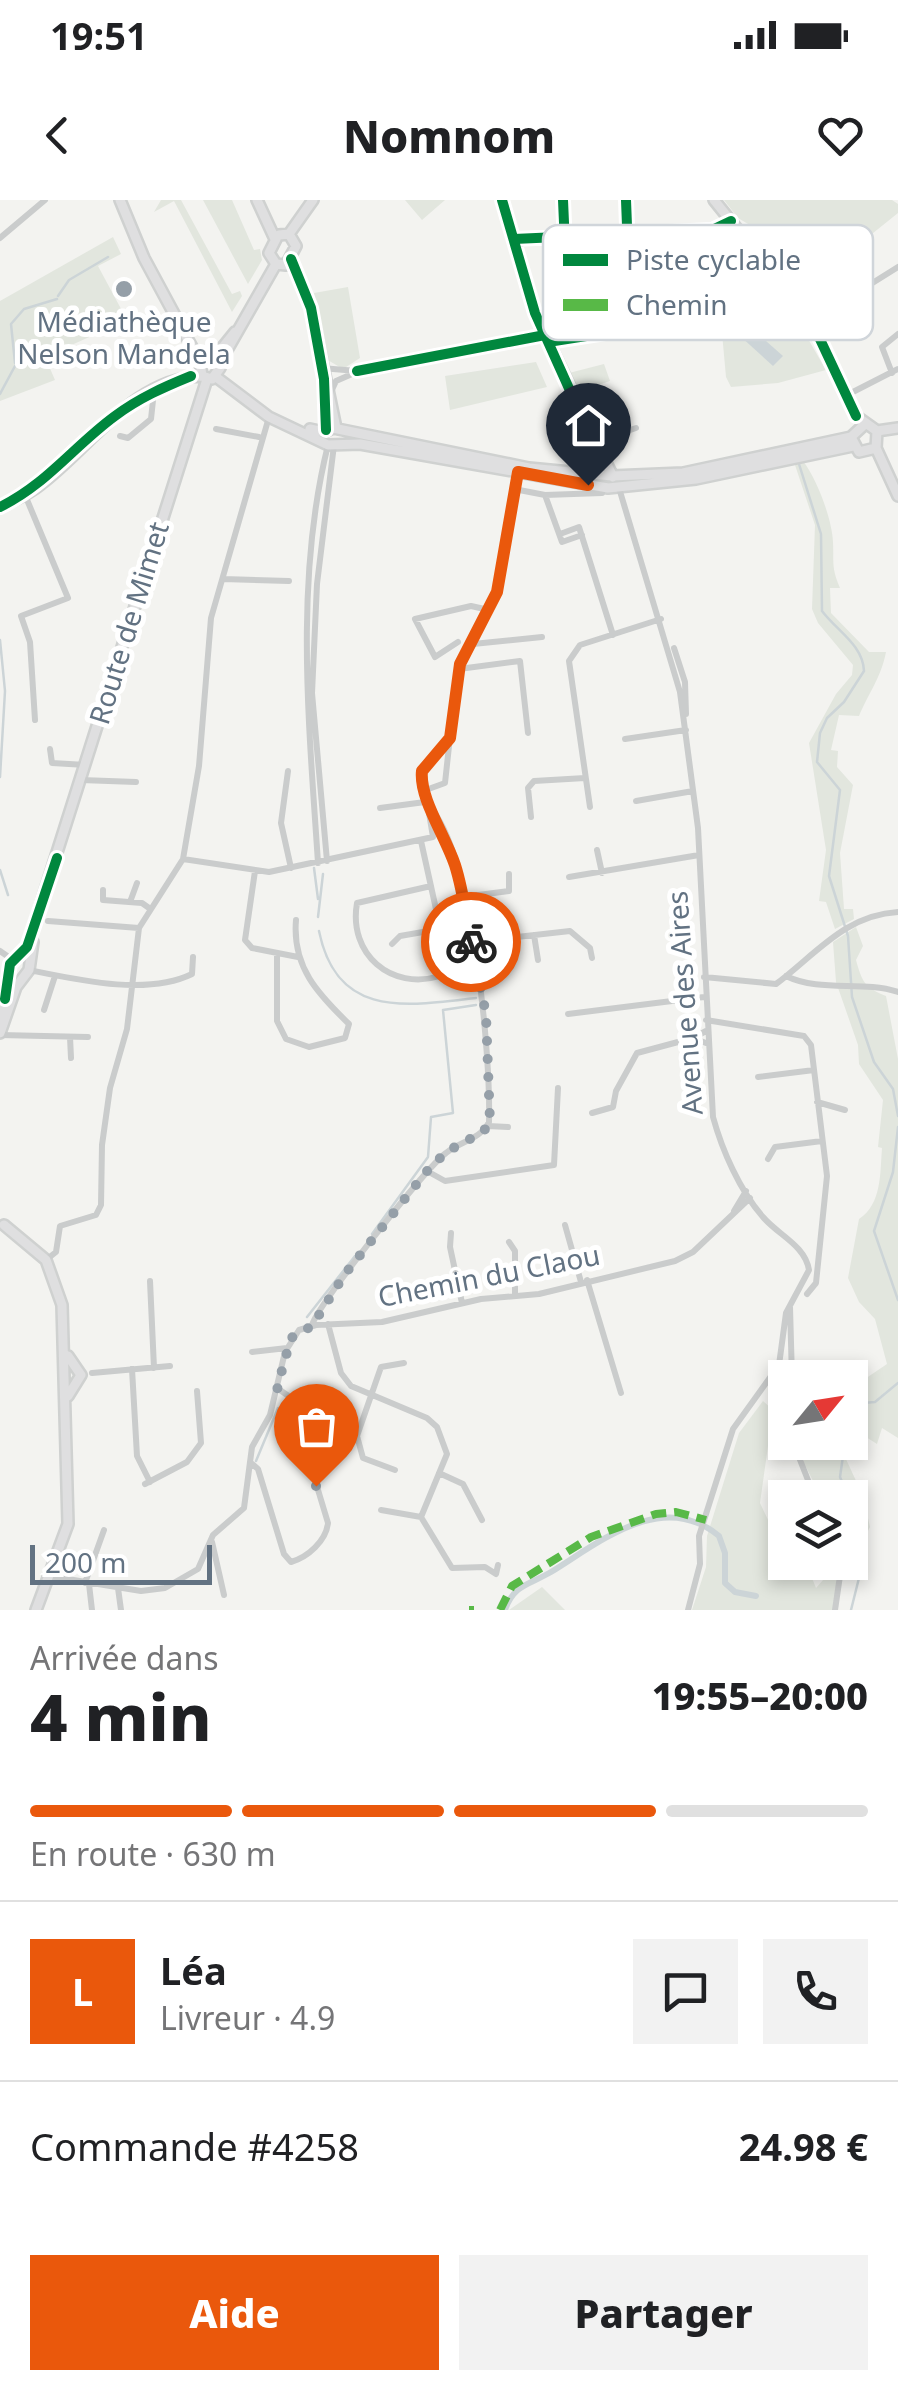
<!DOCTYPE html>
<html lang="fr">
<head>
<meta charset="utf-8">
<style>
  body { margin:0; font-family:"Noto Sans",sans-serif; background:#f2f2f2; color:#202124; height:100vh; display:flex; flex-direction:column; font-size:38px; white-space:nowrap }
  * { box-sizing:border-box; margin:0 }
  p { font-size:32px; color:#757577 }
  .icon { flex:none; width:55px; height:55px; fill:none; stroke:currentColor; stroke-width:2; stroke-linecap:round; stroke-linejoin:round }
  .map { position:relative; height:1410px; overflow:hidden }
  .side { display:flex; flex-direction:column; background:#fff; flex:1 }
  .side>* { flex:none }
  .needle { width:65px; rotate:60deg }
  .controls { position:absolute; left:768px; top:1160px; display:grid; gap:20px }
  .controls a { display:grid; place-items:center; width:100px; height:100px; border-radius:0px; background:#fff; box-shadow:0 5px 15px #0003; font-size:50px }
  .scale { position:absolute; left:30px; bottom:25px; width:182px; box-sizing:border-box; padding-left:10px; border:5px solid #627282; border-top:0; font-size:28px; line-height:35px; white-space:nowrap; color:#627282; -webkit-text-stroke:8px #fff; paint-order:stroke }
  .pin { position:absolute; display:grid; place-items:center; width:85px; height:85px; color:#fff; margin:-102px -42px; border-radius:50% 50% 50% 0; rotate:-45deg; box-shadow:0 0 10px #0007 }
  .pin .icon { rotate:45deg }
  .courier { position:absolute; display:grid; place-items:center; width:100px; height:100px; margin:-50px; border:8px solid #ea580c; border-radius:50%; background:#fff; color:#222; box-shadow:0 2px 12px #0007 }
  .head em { font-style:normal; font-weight:800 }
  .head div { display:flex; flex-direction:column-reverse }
  .head { display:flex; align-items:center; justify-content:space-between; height:170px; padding:0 30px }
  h1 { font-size:65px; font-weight:800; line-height:75px }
  .bar { display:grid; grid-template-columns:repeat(4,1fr); gap:15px 10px; align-content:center; height:120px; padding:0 30px }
  .bar i { height:12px; border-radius:8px; background:#e0e0e0 }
  .bar .on { background:#ea580c }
  .bar p { grid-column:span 4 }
  .line { display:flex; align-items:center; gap:25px; padding:0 30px; border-top:2px solid #e0e0e0 }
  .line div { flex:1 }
  .round { display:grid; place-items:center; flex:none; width:105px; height:105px; border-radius:0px; background:#f2f2f2 }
  .cta { display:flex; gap:20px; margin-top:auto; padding:20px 30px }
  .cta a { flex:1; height:115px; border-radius:0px; background:#ea580c; color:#fff; font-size:40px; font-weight:800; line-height:115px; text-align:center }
  .cta a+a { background:#f2f2f2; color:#202124 }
  .status { display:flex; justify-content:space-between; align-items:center; height:70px; padding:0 50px; background:#fff; direction:ltr }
  .status svg { height:28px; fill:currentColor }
  header { display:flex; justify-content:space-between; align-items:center; height:130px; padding:0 30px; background:#fff; font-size:45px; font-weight:800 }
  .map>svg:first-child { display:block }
  .green { fill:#e2e6de }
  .water { fill:#ccd4d7 }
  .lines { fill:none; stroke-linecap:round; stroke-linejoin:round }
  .stream { stroke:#ccd4d7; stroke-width:2.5 }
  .canal { stroke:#ccd4d7; stroke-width:6 }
  .secondary-casing { stroke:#cfd1d0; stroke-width:14 }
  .street { stroke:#cacccc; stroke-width:6 }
  .secondary { stroke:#dfdfe0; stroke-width:9 }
  .quiet { stroke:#58b947; stroke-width:8; stroke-dasharray:15 8; stroke-linecap:butt }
  .cycleway-casing { stroke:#fff; stroke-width:16 }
  .cycleway { stroke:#00873e; stroke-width:10 }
  .done { stroke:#959fa8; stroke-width:10; stroke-dasharray:0 18 }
  .route { stroke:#ea580c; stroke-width:12 }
  .poi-dot { fill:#959fa8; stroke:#fff; stroke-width:4 }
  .labels { text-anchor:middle; stroke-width:10; stroke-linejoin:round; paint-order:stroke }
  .poi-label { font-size:28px; fill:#627282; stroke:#fff }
  .street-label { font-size:28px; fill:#627282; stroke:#fff }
  .key { fill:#fff; stroke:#d0d5da; stroke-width:2.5 }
  .key-label { font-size:28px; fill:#627282 }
</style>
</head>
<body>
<div class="status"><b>19:51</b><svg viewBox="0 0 49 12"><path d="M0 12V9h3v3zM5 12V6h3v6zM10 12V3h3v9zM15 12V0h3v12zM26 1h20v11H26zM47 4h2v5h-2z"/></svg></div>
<header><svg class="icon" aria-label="back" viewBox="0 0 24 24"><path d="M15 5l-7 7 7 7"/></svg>Nomnom<svg class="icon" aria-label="heart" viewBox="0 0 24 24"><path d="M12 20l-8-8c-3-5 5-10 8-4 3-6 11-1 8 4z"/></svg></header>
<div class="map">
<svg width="898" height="1410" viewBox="0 0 898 1410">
  <rect width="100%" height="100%" fill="#f3f3f0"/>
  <path class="green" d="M161,0H181L232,94L240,91L242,96L232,112L174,1L154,12Z
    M203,0H232L254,50L260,49L262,60L248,84Z
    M405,0H445L422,20Z
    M724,0H892L898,4V13L842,58L831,73L738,18Z
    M113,37L121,54L98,66L127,120L45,157L55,180L0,201V101Z
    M348,87L360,158L343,169L326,159L314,93Z
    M770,115L800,125L826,170L778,183L731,187L726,177L721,122Z
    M536,162L547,187L450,210L445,176Z
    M604,164L610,181L577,192L569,173Z
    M803,261C817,279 832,319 833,342C834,363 831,367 840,388H830L831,413L869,452H886C881,478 869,492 859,516L839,515L831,550L838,551L837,567L853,585L840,653L844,709H853L854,719L835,729L826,702L819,701L826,650L809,543L836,494L852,475L853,465L818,423L812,409L815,325L794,262Z
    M856,727L863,746L856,760C862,782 865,788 886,796L898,859V1238L882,1228L877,1244L855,1230L850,1242V1189L887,1164L875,1119L859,1102L848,1078L859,1019C882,1004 880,973 882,948L878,947L883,900L859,864L858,845L836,782L833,742Z
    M763,1201L773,1210L760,1303L770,1324L785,1322V1362L806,1363L816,1388L838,1363L834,1410H692L706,1367L707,1336L739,1233Z
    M850,1242L845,1257L863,1296L870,1327L842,1380L845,1363L850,1362V1298L821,1297L803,1261L819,1243Z
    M542,1387L565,1410H509Z"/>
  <path class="water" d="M749,126L783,156L773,166L740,136Z"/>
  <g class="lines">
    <path class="stream" d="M58,96L69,80L108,57
      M15,163L11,124L24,109L57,99
      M0,194L15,166
      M799,264L821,334L822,411C837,431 863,445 864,471L844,502L827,518L820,533L817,562L840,590L829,676L848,736L852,797L874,862L893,889L898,916
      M0,440L5,491L0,577
      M314,668L318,699
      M0,670L8,695
      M318,717L323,674
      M319,731C337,819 406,806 476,798
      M898,927L893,972L874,1031L898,1100
      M372,1034L428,957L431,917L453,913L443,810L476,805
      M307,1117L355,1056
      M850,1221L863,1203L875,1202L898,1183
      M845,1242L840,1277L864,1334
      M256,1261L278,1208
      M851,1410L866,1350"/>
    <path class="canal" d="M505,1410C514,1384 529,1385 551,1372C600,1342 663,1289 719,1336L725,1353V1383L735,1392L756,1396"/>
    <defs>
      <path id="secondary" d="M120,0L144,58L200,162
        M257,0L275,39
        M502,0L535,113L613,277
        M714,0L796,102L818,135L856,216L877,231
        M289,34L313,0
        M291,59L311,108L336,228
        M276,64L286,65L296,46L289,34L279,35
        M276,64L269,53L277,37
        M214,158L235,132
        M200,162L202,176L212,179L220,168L214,158
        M219,164L276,64
        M216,177L269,217L328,245L360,244L608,288L696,279L853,246
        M325,197L326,230
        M864,225L851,237L859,252L876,248L877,231
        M310,229L324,232L333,228L529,268L612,276L683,273L851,237
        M877,231L898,228
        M876,248L898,296
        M0,307C14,300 29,294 41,284C90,247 134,178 202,176
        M0,822L10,764L27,747L207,179
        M0,833L16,787L29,770L33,742
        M4,1025L46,1060L62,1105L68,1324L36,1410
        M68,1196L81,1175L68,1156"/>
    </defs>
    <use href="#secondary" class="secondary-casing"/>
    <path class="street" d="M563,0L569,137
      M626,0L631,128
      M0,38L45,0
      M514,39L712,30L731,21
      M810,122L898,67
      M549,141L796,102
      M321,168L357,171L545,135
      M892,173L882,147L898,134
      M330,194L336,181L352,174
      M847,195L898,169
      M216,229L259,237
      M120,236L128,238L151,219L154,191
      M595,242L636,228
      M619,288L680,492L698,628L713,917C722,950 740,991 763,1017C778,1035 805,1045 809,1070L786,1113L779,1165L733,1229L699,1336L700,1364L688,1410
      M514,289L545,295L562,342L582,335
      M25,295L68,398L21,416L30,442L35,520
      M545,295L602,293
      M560,334L579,327L613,435
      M223,379L289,381
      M458,442L435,457L415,419L471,406L489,410
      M473,444L542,437
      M674,448L685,482L686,514
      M459,469L520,461L528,533
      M625,539L686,530
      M50,549L52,563L86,565
      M288,571L281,623L291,668
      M81,580L136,582
      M423,591L445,583L450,537
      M636,601L693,591
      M590,607L569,461L580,445L661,419
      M380,608L425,602
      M531,617L528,588L534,581L585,578
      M421,641L447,759L440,776C391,791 348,754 357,703L431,686
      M597,650L602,673
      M183,659L269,672L433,637L422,571L450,537L460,464L497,392L518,272
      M327,661L312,493L317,384L334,245
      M318,663C309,525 294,381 328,245
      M255,671L245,740L252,748L298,757
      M569,677L699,655
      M103,690V700L142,703L149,708
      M463,697L509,691V674
      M130,702L137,683
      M48,721L139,728
      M470,734L499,739L570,731L590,748L592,758
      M534,735L538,760
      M392,744L400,736L440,729
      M0,751L13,760
      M277,753V821L286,839L309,847L345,838L349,824C318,794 292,767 296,720
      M29,770C78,780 147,796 192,774L193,757
      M786,776C821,793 862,780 898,792
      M704,777L776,784C816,754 845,715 898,712
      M44,810L55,776
      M568,814L704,797
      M706,820L804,836L811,845L827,976L816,1083L807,1094
      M0,835L88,837
      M70,837L71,858
      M706,843L693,838L706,831
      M758,877L814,870
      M817,902L845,910
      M592,913L613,907L616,891L637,853L693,838
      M488,926L508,927
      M768,959L775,947L822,941
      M427,971L445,981L554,965L558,888
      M734,1011L746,991
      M565,1025L581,1082
      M451,1033L450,1047L462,1103
      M509,1042L515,1051V1095
      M46,1060L56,1052L60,1026L96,1015L101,1005L102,945L110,888L127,829L139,728L183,659L199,566L211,418L269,217
      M587,1080L621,1193
      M150,1081L154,1168
      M790,1107L792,1178
      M328,1124L341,1173L351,1186L427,1218L437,1227L447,1254L421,1317L452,1368L485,1367L496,1374L498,1365
      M312,1125C318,1105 425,969 446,953C460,941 480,940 489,922C491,857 473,646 426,603
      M252,1152L287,1148
      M132,1169L137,1256L150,1282
      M92,1173L170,1166
      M793,1242L815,1298
      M251,1263L258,1269L284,1354L291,1362C308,1357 326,1341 328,1323L290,1197L277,1188
      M395,1270L363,1258L357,1236L381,1167L404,1163
      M439,1273L463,1284L482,1320
      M145,1284L187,1262L201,1243L197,1191
      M381,1310L421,1317
      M212,1342L224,1395
      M49,1376L141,1391L165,1388L198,1369L213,1335L244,1308L252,1247L270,1215L285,1152L299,1130L316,1125L382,1122L481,1099L539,1094L675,1061L693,1052L750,998
      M85,1383L104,1330
      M89,1384L92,1410
      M118,1388L121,1410
      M835,1410L842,1362"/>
    <use href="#secondary" class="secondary"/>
    <path class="quiet" d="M469,1410H474
      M500,1410L512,1386L591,1337L656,1314L676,1312L706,1320"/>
    <defs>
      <path id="cycleway" d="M502,0L535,113L599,255
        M563,0L569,137
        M626,0L631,128
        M514,39L712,30L731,21
        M291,59L311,108L324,179L326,230
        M796,102L818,135L856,216
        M548,142L778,106
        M357,171L545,135
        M0,307C47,284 74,246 115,216C139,198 164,187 191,176
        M5,799L10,764L27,747L57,658"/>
    </defs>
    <use href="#cycleway" class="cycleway-casing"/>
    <use href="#cycleway" class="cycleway"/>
  </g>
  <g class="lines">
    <path class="done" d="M316,1286L290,1197L277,1188L291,1138L312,1126L345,1074L427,971L446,952L483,932L490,922L486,814L471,742"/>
    <path class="route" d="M471,742C466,716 463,690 455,665C445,635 419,598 422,571L450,538L460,464L497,392L518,272L588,285"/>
  </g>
  <circle class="poi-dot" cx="124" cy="89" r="10"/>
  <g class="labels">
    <g class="poi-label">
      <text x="124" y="132">Médiathèque<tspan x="124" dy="32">Nelson Mandela</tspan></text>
    </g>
    <g class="street-label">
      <text transform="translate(129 423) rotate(-73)" y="10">Route de Mimet</text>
      <text transform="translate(685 803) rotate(-94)" y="10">Avenue des Aires</text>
      <text transform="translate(489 1076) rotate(-11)" y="10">Chemin du Claou</text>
    </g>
  </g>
  <rect x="543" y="25" width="330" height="115" rx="15" class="key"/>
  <rect x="563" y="54" width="45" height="12" fill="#00873e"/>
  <rect x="563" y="99" width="45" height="12" fill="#58b947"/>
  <g class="key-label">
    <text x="626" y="70">Piste cyclable</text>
    <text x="626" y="115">Chemin</text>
  </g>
</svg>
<div class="controls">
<a><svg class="needle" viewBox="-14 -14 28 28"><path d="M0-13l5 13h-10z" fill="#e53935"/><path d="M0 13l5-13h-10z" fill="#757577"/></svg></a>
<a><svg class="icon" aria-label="layers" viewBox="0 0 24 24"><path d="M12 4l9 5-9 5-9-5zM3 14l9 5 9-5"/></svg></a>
</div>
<div class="scale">200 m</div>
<div class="pin" style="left:316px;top:1286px;background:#ea580c"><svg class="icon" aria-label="bag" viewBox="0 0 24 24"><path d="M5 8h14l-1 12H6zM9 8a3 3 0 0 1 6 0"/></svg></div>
<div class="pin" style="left:588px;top:285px;background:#1f2937"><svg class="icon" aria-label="home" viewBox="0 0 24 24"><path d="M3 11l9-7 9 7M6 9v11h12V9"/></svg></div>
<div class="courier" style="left:471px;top:742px"><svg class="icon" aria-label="bike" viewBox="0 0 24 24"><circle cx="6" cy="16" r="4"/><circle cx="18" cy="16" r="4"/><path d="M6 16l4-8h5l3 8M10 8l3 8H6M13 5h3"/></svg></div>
</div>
<section class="side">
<div class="head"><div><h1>4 min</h1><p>Arrivée dans</p></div><em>19:55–20:00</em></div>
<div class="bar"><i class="on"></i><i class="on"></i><i class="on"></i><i></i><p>En route · 630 m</p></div>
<div class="line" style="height:180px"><b class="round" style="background:#ea580c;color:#fff">L</b><div><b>Léa</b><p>Livreur · 4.9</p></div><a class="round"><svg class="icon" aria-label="chat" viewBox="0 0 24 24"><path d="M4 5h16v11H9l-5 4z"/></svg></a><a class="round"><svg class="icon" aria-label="phone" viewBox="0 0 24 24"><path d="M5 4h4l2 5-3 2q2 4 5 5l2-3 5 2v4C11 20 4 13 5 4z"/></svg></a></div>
<div class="line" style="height:130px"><div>Commande #4258</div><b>24.98 €</b></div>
<div class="cta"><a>Aide</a><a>Partager</a></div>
</section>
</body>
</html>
